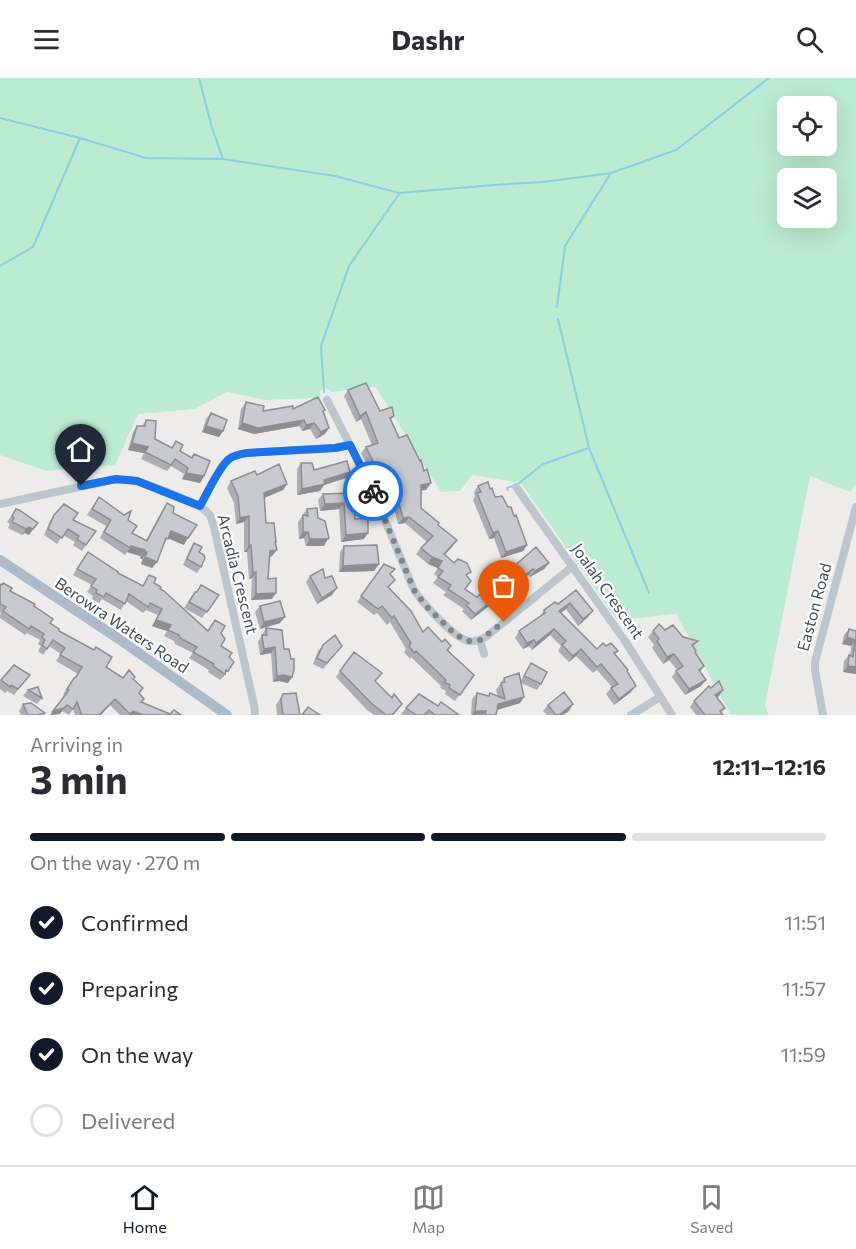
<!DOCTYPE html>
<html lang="en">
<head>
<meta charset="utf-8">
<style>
  body { margin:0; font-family:Commissioner,sans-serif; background:#f2f2f3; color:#2b2b33; height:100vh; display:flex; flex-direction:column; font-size:22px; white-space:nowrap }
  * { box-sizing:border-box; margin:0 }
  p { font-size:20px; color:#7c7c81 }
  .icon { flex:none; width:33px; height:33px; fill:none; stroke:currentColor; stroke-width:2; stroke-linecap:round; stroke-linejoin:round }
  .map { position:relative; height:637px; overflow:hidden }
  .details { display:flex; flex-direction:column; background:#fff; flex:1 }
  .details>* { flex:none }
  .buttons { position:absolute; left:777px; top:18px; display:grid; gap:12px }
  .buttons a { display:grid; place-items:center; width:60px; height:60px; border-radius:9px; background:#fff; box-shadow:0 6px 24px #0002; font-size:30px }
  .pin { position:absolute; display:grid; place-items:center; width:51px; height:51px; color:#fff; margin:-62px -26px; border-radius:50% 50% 50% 0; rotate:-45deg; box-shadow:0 0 6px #0007 }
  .pin .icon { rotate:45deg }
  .courier { position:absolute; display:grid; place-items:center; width:60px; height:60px; margin:-30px; border:4px solid #1a73e8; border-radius:50%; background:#fff; color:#222; box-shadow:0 2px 8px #0007 }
  .summary em { font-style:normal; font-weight:700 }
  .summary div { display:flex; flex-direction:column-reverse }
  .summary { display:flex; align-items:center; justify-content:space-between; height:102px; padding:0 30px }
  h1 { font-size:39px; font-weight:700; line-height:45px }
  .bar { display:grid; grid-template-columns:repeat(4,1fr); gap:9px 6px; align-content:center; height:72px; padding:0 30px }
  .bar i { height:8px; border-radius:4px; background:#e1e1e2 }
  .bar .selected { background:#111827 }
  .bar p { grid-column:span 4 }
  ol { padding:0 30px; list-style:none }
  li { display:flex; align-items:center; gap:18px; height:66px }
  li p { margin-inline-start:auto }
  li .icon { padding:6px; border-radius:50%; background:#111827; color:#fff; stroke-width:4 }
  li:last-child { color:#7c7c81 }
  li i { width:33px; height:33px; border:3px solid #e1e1e2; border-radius:50% }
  header { display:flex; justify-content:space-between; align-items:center; height:78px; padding:0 30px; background:#fff; font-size:27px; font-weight:700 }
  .tab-bar { display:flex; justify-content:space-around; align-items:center; height:84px; border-top:2px solid #e1e1e2; background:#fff; font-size:16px; color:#7c7c81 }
  .tab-bar a { display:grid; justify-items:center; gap:3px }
  .tab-bar .selected { color:#111827 }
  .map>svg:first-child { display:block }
  .green { fill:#bbebd0; fill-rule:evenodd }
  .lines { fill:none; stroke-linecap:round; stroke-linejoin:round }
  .stream { stroke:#8bcee5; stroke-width:2 }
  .minor { stroke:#bdc5cd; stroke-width:8 }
  .major { stroke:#acbac9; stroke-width:10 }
  .wall { fill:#adaeb3 }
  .shaded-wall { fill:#8d8d92 }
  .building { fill:#c9cad0; stroke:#8d8d92; stroke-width:1.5 }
  .done { stroke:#80858b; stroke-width:6; stroke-dasharray:0 10.8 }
  .route { stroke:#1a73e8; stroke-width:8 }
  .labels { text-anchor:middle; stroke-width:4.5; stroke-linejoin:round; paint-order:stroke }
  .street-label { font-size:16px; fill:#454e57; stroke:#fff }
</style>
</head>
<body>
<header><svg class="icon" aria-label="menu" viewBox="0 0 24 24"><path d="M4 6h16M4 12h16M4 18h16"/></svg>Dashr<svg class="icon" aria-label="search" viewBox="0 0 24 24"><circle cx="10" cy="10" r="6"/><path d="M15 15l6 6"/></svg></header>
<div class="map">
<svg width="856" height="637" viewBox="0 0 856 637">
  <rect width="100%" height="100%" fill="#eeeceb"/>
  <path class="green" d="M0,0H856V406L850,414L810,398L765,628L769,637H731L676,536L617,542L521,405L472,397L460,413L441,414L376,309L331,314L325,310L319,313L321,318L316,320L266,322L227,314L194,331L138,336L115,387L47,393L0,377ZM788,28H826V68H788ZM788,100H826V140H788Z"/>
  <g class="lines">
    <path class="stream" d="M199,0L212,50L223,81
      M0,40L80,60L146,80L223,81L335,98L399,115L493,107L543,104L611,95L676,72L769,0
      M0,188L33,169L80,60
      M557,229L565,168L611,95
      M558,241L589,370L649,515
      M324,314L321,268L349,188L399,116
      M518,406L543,386L589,370
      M508,412L507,410L513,408"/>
    <path class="minor" d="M327,322L369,404L414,512C423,525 454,561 469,563C476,564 481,562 487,558L573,488
      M516,409L625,563L672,637
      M0,426L111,402H131L137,403L165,413L200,428L210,437L214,449L254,627L255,637
      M200,428C207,416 219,388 229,381C234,377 241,376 247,375L335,370L350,367
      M480,562L484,576
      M631,637L660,619
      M823,637L815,592V584L856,429"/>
    <path class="major" d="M0,482L119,561L227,637"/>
  </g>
  <path class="wall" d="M348,312L380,333L394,338L391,342L426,412H421V430L438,447L453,468L445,477L467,499L465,511L489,528L471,542L462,533L464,531L443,517L446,514L433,505L438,499L434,496L438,490L428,486L416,476L421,470L427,464L405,445L398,446L391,417L388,418L384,404H376L361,375L366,369L372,367L361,341L356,344L344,318Z
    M246,324L263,333L293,331L323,335L325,356L316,361L310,351L302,353L299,348L254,356L238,351L241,331Z
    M211,335L223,353L219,359L202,354L206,341Z
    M146,342L155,361L171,370L176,363L180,373L191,380L194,376L204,398L200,405L182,401L184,396L171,388L167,393L141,381L144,375L128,372L133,354L137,348H142Z
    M301,385L314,392L350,394L346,400L324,407L320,413L297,417V391Z
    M257,397L287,406L283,412L264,420L266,445L276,464L272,478L270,479L268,501L272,521L251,522L252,500L249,501L247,474H244V444L236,446L234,425L227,410L231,403Z
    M478,408L490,411L495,419L508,429L514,438L527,467L523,473L501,480L494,460L489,461L473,422L475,418L474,414Z
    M354,415L355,441L364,461L341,464L339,431L320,433L318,422L323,416Z
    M99,419L128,442L132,455L146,462L163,431L167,425L173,435L184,467L168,460L163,467L152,490L141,486L142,481L140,480V478L127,474L125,477L100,460L106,448L87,437Z
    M16,431L38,445L29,457L25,455L22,457L8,450L10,446L7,444Z
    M307,431L318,440L324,468H306L304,460L299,461L298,444Z
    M54,437L73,442L96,453L82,473L73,467L75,464L63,457L57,466L44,457L50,443Z
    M194,465L199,474L201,489L197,495L183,487L190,471Z
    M344,468L379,486L374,493L339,494L340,474Z
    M88,474L118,495L143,508L149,497L154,505L160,511L208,553L221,555V568L229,579L224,599H223L220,602L208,594L209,592L189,580L193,575L175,566L174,563L164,558L167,553L152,548L158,537L146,532L143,535L126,523L121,532L102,521L99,525L92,521L93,518L87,514L92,507L73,497Z
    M549,485L544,491L530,499L528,497L501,519L491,508L496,502L505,496Z
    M384,486L390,497L389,509L423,554L451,568L448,573L474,597L455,623L445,616L446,613L440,610L441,608L411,579L410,581L404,574L406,571L390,544L387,547L377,535L374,537L357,524Z
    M310,498L325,500L332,517L317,526L306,504Z
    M3,505L10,513L34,528L59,553L106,589L123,600L133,602L139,615L144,621L142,625L170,636L181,637H120L110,627L101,637H75L73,631L69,637L62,633L60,636L50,637L65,618L63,617L69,606L78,596L56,583L61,576L49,568L43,577L38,573L41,568L38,566L40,562L27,555L25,557L0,540V537L1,535L0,534V506L2,507Z
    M201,507L219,517L202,540L184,530L195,514H196Z
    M576,512L588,539L578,548L566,531L561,535L597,571L606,568L618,573L615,576L627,594L631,614L614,627L606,616L612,609L597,592L593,595L576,578L569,584L558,573L561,568L550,557L532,572L529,568L523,571L515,560L519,553L540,539L544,532L558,526Z
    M260,528L280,545L260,551L255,534Z
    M266,550L284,571L292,599L288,605L279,603L273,604L271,575L260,577L258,564Z
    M849,551L856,553V596L843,594L844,583L849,577L850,578L851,568L842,566L844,557Z
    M665,552L698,563L693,569L695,575L704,588L700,594L701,608L685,617L672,599L677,592L669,582L663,586L652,570L654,567L648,559L653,553Z
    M323,567L342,568L323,591L313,586L318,573Z
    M354,574L375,604L392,620L398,632L393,637H374L367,632L336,599Z
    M531,585L541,606L537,612L521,605L520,625L497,632L496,637H471L472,621L477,615L488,618L490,615L498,619L496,612L504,600L521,602Z
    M14,587L25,603L14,617L7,613L5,615L0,611V603Z
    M28,612L42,620L37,626L23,618Z
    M283,616L300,637H277L276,627Z
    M719,618L717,620L725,630L721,635L723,637H696L690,629L694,623Z
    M23,626L45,635L44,637H21L19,633Z
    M548,627L569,633L563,637H547L543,633Z
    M438,628L459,637H403L401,636L406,630Z"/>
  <path class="shaded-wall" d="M366,334L361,341L356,344L360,338Z
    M304,342L299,348L254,356L238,351L242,345Z
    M314,345L310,351L302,353L306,347Z
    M206,348L223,353L219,359L202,354Z
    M329,350L325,356L316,361L321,354Z
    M132,365L148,369L144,375L128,372Z
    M350,394L346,400L324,407L320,413L297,417L302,411L324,402Z
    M186,395L204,398L200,405L182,401Z
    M388,397L384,404H376L380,398Z
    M431,405L426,412L416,413L421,407Z
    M287,406L283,412L259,422L264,415Z
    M392,411H395L391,417L388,418Z
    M344,425L339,431L320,433L325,426Z
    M249,438L244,444L236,446L240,440Z
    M409,439L405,445L398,446L403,440Z
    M29,449L33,451L29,457L25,455L22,457L26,451Z
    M171,453L188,460L184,467L167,460Z
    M498,453L494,460L489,461L493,455Z
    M303,454H308L304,460L299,461Z
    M368,455L364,461L341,464L346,457Z
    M310,461H328L324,468H306Z
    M457,462L440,482L442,483L438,490L428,486L432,479L444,476Z
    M251,467L247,474H244L249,468Z
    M527,467L523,473L501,480L506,474Z
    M131,468L145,472L140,478L127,474Z
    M277,472L272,478L266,479L270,473Z
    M144,474H147L142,481L140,480Z
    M145,479L157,484L152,490L141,486Z
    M549,485L544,491L530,499L535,493Z
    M379,486L374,493L339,494L343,488Z
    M533,491L528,497L501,519L506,513Z
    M256,494L252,500L249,501L253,495Z
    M337,510L332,517L317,526L322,520Z
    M276,515L272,521L251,522L256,516Z
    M493,522L489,528L471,542L475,536Z
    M570,525L566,531L554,539L559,533Z
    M593,533L588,539L578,548L583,541Z
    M285,539L280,545L260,551L264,544Z
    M156,542L171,547L167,553L152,548Z
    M554,551L550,557L532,572L536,565Z
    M847,559L855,562L851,568L842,566Z
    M534,562L529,568L523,571L527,565Z
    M275,569L271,575L260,577L264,571Z
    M581,571L576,578L569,584L573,578Z
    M674,576L669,582L663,586L667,579Z
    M848,588L856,589V596L843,594Z
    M284,597L292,599L288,605L279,603L273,604L277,598Z
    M706,602L701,608L685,617L689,611Z
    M636,608L631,614L614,627L619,621Z
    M723,612L719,618L711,624L715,617Z
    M524,619L520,625L494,633L498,626Z
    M115,621L110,627L101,637H99Z
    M573,626L569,633L563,637H559Z
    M64,630L60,636L50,637L53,633Z
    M133,633L144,637H129Z
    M475,633H486L483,637H472Z"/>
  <path class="building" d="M366,305L380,333L392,329L394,338L390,340L399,360L407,357L420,383L421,382L424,393L427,391L431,405L421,407V430L439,445L438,447L457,462L444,476L454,485L458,481L467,485L471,494L466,497L471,503L465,511L477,519L485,512L493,522L475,536L466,527L469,525L448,511L451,507L438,499L443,493L438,490L442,483L432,479L421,470L433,458L409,439L403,440L395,411H392L388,397L380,398L366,369L378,365L366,334L360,338L348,312Z
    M318,319L325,332L323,333L329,350L321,354L314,345L306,347L304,342L258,350L242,345L246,324L264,328L263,333L293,328V331Z
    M211,335L227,342L223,353L206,348Z
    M146,342L156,343L155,361L172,370L176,363L183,367L180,373L192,380L194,376L210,383L204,398L186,395L188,390L175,381L171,387L145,374L148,369L132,365L137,348H145Z
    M347,383L350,394L324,402L325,406L302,411L301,385H312L314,392Z
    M279,386L287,406L264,415L266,445H274L276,464H275L277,472L270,473L268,501L276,500V515L256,516V494L253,495L251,467L249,468V438L240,440L238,418L231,403L255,393L257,397Z
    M488,404L490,411L492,410L495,419L502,418L508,429H511L514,438L516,437L527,467L506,474L498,453L493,455L477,415L481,414L478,408Z
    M354,415L355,441L368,440V455L346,457L344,425L325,426L323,416Z
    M99,419L124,437L131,433L128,442L137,448L132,455L147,463L167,425L174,429L173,435L197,447L188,460L171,453L168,461L166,460L157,484L145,479L147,474H144L145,472L131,468L130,470L104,454L111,442L92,431Z
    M64,426L78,435L73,442L96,453L86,467L77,461L79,458L68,451L62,460L48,451L54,437Z
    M317,430L318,440L325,443L329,460L328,461H310L308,454H303V437L308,438L307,431Z
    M16,431L19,432L38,445L33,451L29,449L26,451L12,444L14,440L12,438Z
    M194,465L202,469L199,474L204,477L205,480L201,489L187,481Z
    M377,467L379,486L343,488L344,468Z
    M536,469L549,485L535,493L533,491L506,513L496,502L504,494L505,496Z
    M88,474L118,494V495L143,508L149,497L156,500L154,505L161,509L160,511L164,513L208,553L215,542L225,548L221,555L225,561L221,568L232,575L229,579L234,584L228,593L226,592L225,596L213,588L214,586L193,574L197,569L180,560L179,557L168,552L171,547L156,542L162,531L150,525L148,529L129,516L125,526L106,515L104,519L96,515L97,512L91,508L96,501L77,491Z
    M384,486L395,491L390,496L395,502L388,509L411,533L423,554L428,549L442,564L445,561L451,568L447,572L474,597L460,617L449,610L450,607L444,604L446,602L416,573L414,575L409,568L411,565L394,538L392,540L382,528L378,531L361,518Z
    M323,491L325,500L332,498L337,510L322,520L310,498Z
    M3,505L12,510L10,513L35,526L34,528L53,541L50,545L59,551V553L94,572L96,569L112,579L106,589L123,600L129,592L135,599L133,601L143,610L139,615L144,621L141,624L170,636L174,632L181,637H144L133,633L130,636L115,621L99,637H82L77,624L73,631L67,627L64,630L53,633L69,612L67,611L74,600L76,599L82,589L60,577L65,570L53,562L47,571L42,567L45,562L42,559L44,556L31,548L29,551L3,533L6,529L0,526V506L2,507Z
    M201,507L219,517L207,534L189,524L195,514H197Z
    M576,512L593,533L583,541L570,525L559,533L597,571L603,565L606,568L611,565L618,573L614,575L628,592L627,593L636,608L619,621L611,610L618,606L601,586L597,589L581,571L573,578L562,567L566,563L554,551L536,565L534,562L527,565L519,553L545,535L544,532L555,524L558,526Z
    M280,523L285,539L264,544L260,528Z
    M659,546L665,552L673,547L683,559L698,563L692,567L696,573L695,574L704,588L699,592L706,602L689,611L676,593L683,588L674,576L667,579L657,563L659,561L653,553Z
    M266,550L282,552L284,571H289L291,581H294V592L292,599L284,597L277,598L275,569L264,571L262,557H267Z
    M849,551L856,553V589L848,588L849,577L853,579L855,562L847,559Z
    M335,557L342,568L327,585L317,580L323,567Z
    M354,574L382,595L375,603L392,620L394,616L402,626L392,637H386L371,625L340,593Z
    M531,585L547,594L541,606L524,598Z
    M14,587L30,597L18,611L11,607L10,609L1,602Z
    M519,595L524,619L498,626L496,637H485L486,633H475L477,615L489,618L490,615L505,621L501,605L505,604L504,600Z
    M719,603L723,612L715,617L725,630L720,633L723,637H705L694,623L709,608L711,610Z
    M38,609L42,620L28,612Z
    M564,614L573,626L559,637H556L548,627Z
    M296,615L300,637H283L281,621L283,616Z
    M419,616L438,628L441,624L459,637H435L429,632L424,637H416L406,630Z
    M31,625L45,635L38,637H28L23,626Z
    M308,629L320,637H302Z"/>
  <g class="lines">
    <path class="done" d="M373,413L414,512L426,528L456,557L468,563L480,562L504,544"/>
    <path class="route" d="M81,408L116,401L137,403L200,428C207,416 219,389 229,381C234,377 241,376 247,375L335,370L350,367L373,413"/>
  </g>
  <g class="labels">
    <g class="street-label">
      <text transform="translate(238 496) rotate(76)" y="6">Arcadia Crescent</text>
      <text transform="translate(608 513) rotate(55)" y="6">Joalah Crescent</text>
      <text transform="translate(814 529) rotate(-75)" y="6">Easton Road</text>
      <text transform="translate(122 547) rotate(34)" y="6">Berowra Waters Road</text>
    </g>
  </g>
</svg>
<div class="buttons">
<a><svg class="icon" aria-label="locate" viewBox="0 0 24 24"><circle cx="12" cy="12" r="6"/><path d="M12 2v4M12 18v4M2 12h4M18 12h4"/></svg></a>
<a><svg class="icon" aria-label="layers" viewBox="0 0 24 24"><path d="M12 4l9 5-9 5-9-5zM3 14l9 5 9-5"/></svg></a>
</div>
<div class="pin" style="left:504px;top:544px;background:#ea580c"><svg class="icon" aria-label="bag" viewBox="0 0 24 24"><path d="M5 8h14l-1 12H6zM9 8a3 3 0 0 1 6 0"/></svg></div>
<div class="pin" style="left:81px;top:408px;background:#1f2937"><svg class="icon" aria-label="home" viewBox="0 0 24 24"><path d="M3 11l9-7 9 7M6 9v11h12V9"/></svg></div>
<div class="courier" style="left:373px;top:413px"><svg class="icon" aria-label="bike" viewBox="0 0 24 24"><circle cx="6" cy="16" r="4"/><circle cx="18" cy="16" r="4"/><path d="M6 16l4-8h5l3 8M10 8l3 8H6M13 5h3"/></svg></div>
</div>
<section class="details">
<div class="summary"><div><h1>3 min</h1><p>Arriving in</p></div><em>12:11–12:16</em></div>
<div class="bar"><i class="selected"></i><i class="selected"></i><i class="selected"></i><i></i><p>On the way · 270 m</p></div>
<ol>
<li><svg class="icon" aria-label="check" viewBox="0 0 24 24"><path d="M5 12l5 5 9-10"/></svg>Confirmed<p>11:51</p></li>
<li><svg class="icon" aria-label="check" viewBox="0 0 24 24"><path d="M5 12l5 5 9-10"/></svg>Preparing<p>11:57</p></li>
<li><svg class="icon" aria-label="check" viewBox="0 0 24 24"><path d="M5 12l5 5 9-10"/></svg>On the way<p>11:59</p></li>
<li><i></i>Delivered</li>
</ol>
</section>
<nav class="tab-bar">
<a class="selected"><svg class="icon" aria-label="home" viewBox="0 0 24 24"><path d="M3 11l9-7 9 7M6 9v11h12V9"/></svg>Home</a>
<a><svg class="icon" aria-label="map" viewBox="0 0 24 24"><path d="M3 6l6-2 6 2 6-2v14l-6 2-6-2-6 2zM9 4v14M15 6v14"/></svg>Map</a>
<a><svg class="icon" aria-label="saved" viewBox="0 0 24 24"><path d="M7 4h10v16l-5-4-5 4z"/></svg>Saved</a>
</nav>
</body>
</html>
